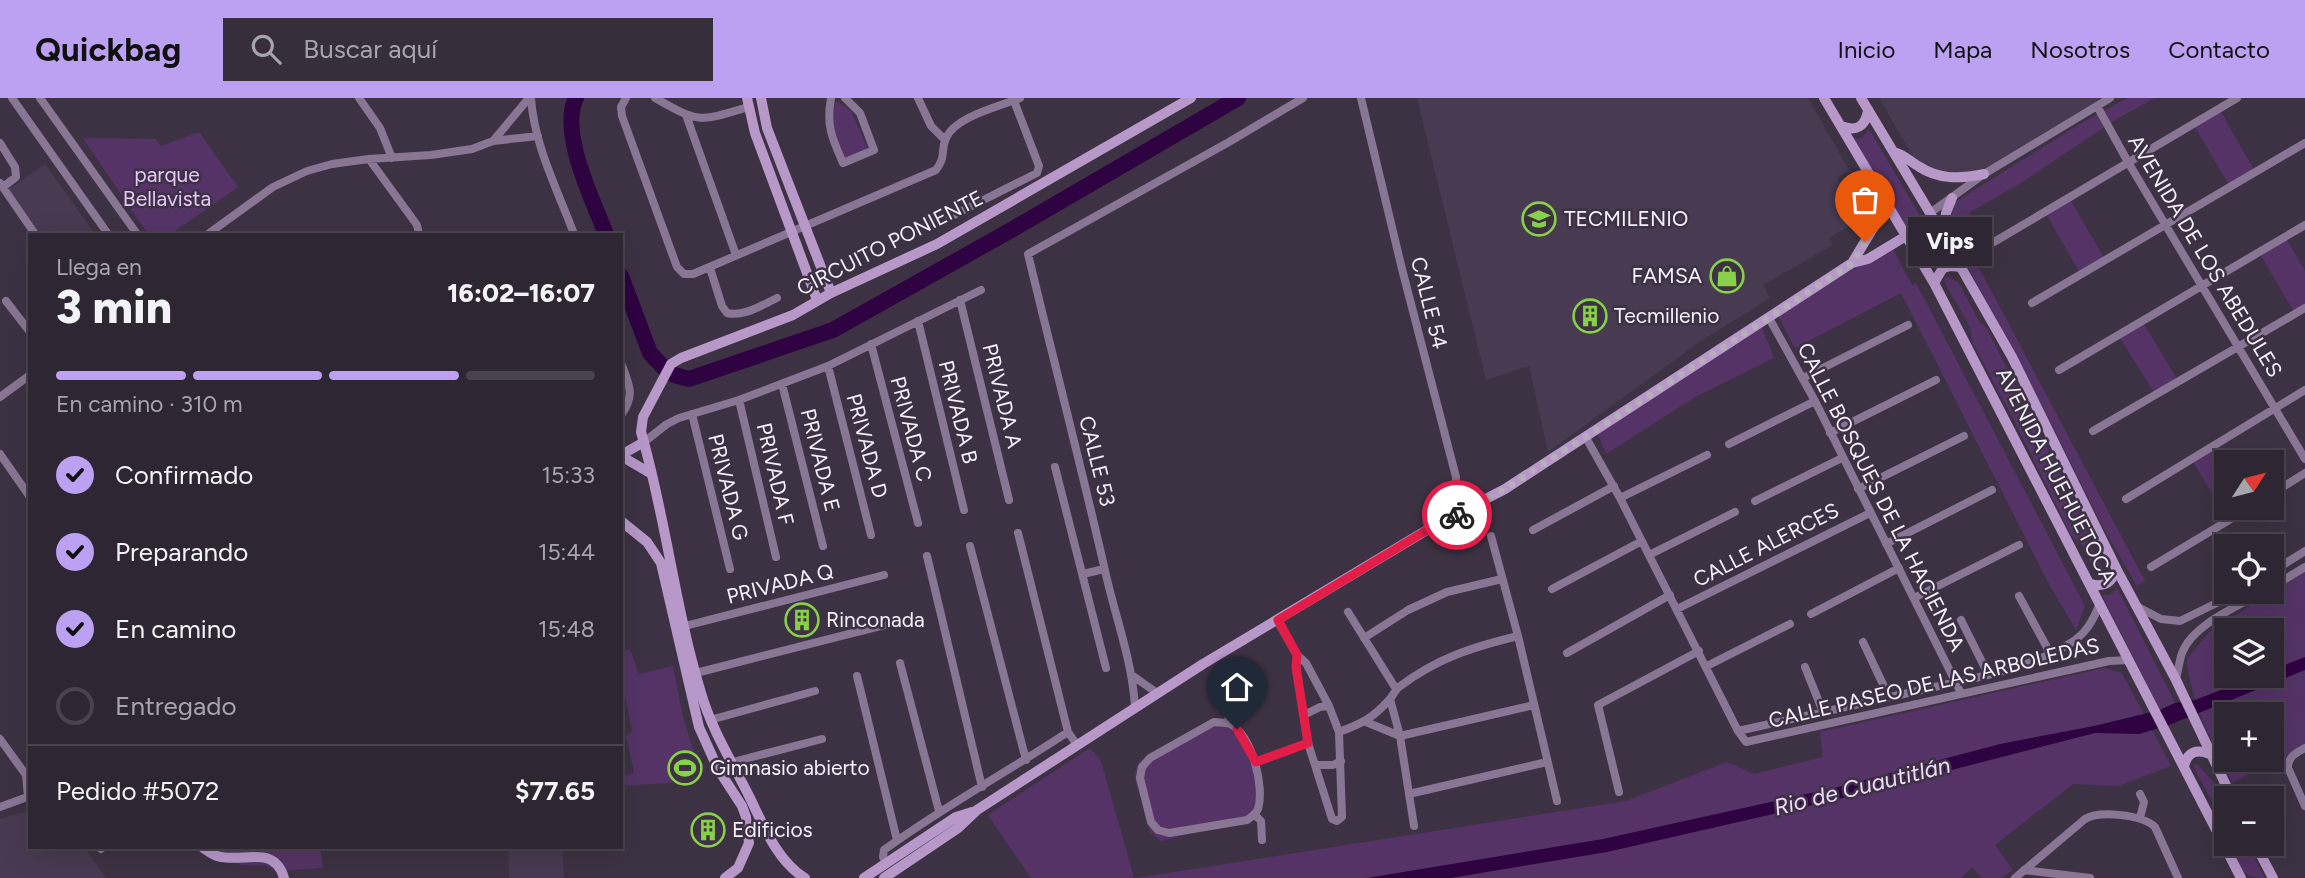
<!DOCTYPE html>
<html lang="es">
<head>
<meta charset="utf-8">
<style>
  body { margin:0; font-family:Figtree,sans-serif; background:#362e3a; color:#f1f3f6; height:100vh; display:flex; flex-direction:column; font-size:26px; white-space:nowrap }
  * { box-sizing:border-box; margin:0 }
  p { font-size:23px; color:#a7a5ac }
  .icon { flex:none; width:38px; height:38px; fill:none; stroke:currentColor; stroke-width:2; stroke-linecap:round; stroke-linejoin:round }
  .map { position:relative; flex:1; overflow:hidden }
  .side { position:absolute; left:28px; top:135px; width:595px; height:616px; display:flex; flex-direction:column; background:#2e2632; border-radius:0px; box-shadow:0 7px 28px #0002,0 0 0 2px #49434d }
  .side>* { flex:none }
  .needle { width:46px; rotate:54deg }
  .tools { position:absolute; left:2214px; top:352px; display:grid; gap:14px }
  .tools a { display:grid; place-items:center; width:70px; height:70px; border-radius:0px; background:#2e2632; box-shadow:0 7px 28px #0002,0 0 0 2px #49434d; font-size:35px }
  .pin { position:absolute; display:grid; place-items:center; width:60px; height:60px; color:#fff; margin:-72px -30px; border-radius:50% 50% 50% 0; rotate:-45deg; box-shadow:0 0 7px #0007 }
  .pin .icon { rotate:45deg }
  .courier { position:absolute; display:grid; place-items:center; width:70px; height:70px; margin:-35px; border:5px solid #e11d48; border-radius:50%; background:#fff; color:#222; box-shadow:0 2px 9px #0007 }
  .bubble { position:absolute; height:49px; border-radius:0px; background:#2e2632; box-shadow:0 7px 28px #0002,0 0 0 2px #49434d; font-size:23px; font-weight:800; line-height:49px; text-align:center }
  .head em { font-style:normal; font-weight:800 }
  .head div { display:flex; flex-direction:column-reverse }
  .head { display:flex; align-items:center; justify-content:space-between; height:119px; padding:0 28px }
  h1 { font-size:46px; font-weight:800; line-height:52px }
  .bar { display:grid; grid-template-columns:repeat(4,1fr); gap:10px 7px; align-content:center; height:84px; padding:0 28px }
  .bar i { height:9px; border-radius:5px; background:#49434d }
  .bar .on { background:#bca0f2 }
  .bar p { grid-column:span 4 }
  .line { display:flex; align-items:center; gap:18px; padding:0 28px; border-top:2px solid #49434d }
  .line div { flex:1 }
  ol { padding:0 28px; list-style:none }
  li { display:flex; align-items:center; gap:21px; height:77px }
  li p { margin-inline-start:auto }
  li .icon { padding:7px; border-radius:50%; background:#bca0f2; color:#111; stroke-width:4 }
  li:last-child { color:#a7a5ac }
  li i { width:38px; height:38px; border:4px solid #49434d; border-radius:50% }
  header { display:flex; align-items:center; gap:42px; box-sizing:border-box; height:98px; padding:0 35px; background:#bca0f2; color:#111 }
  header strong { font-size:33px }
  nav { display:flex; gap:38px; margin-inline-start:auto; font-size:24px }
  .search { width:490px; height:63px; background:#362e3a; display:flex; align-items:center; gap:18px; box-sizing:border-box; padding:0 24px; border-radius:0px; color:#a7a5ac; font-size:26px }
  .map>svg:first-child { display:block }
  .built { fill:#483a51 }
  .green { fill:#553367; fill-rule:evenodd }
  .water { fill:#2f0242 }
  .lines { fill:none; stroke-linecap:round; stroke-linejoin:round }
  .river { stroke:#2f0242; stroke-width:16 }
  .street { stroke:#897694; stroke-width:8 }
  .secondary { stroke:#b798c9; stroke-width:10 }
  .done { stroke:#b6aebb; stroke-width:7; stroke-dasharray:0 12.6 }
  .route { stroke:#e11d48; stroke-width:9 }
  .labels { text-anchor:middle; stroke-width:5; stroke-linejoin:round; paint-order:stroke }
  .park-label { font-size:21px; fill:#e8c4fc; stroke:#3d3243 }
  .poi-label { font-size:21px; fill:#f7f0fb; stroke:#3d3243; text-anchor:start }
  .street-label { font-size:21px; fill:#f7f0fb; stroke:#3d3243 }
  .water-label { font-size:23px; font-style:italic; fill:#f0d8fe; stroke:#3d3243 }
</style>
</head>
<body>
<header>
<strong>Quickbag</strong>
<div class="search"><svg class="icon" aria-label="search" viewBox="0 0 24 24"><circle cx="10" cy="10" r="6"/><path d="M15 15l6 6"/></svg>Buscar aquí</div>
<nav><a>Inicio</a><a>Mapa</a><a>Nosotros</a><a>Contacto</a></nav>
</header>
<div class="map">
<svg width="2305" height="780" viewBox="0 0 2305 780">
  <rect width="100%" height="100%" fill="#3d3243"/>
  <path class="built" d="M1417,0H1808L1849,72L1837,80L1861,121L1829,140L1833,147L1763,187L1770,200L1701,243L1548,354L1529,268L1486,282Z
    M1879,0H2101L2005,61L1969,76H1947L1926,70L1912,57Z
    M45,66L95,136H40L9,91Z
    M30,712V749H84L106,780H0V721Z
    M508,749H562L564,780H509Z"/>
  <path class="green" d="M2127,0H2155L2115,22L2024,83L1971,114L1959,132L2145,483L2137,488L2104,431L2021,266L1950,137V124L1955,104L2080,26Z
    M836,3L851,13L869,53L844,64L829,29Z
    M2221,14L2254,72L2229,87L2195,29Z
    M1869,31L1946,162L1935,165L1932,171L1853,40C1861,42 1865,39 1869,31Z
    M199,34L238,89L171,136H151L145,132L83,40L156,41L161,48Z
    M2070,101L2104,160L2080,175L2046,116Z
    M2286,140L2305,173V208L2294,214L2260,156Z
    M1891,147L1912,187L1916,185L2085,508L2076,532L2049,486L1901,195L1795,250L1778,218Z
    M1947,178L1958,184L1980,225L1986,229L2090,435L2088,443L2104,475L2098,479L2082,447L2071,437L2015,324L1973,246L1970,229L1946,187L1944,181Z
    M2143,224L2178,283L2155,296L2119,238Z
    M1761,227L1774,260L1697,298L1606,356L1596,332Z
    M2215,349L2226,368V410H2243L2227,420L2193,364Z
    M2305,473V647L2232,685C2213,645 2190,605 2187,561L2208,535ZM2226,532H2272V578H2226ZM2226,616H2272V662H2226Z
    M2117,490L2175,605L2160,612L2102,497H2110Z
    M630,551L639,576L673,568L683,619L696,661L670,666L672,685L621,688V678L634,675L626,637L632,634L621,577V554Z
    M2104,570L2122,575L2171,668L2118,688L2073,686L1995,747L2013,772L2001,780H1982L1972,769L1961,780H1136L1626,703L1727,664L1754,676L1823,659L1820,634Z
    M1223,628L1238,634L1255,668L1259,697L1252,720L1161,743L1150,734L1144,709L1136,686L1135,674L1138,665L1205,631Z
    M1090,650L1101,663L1134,780H1031L988,717Z
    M2196,665L2219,690L2226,704V740L2221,730L2222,722L2193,668Z
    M2228,746H2247L2265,780C2239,780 2238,766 2228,746Z
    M221,749H252L255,753L261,749H320L323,770L276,773L265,767H242L211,757Z"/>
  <path class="water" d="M2305,559V572L2169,627L2139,636L2095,635L1835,702L1607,754L1451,780H1367L1603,741L1834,690L2000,646L2094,628L2160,612L2175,605L2195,602L2258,578H2272V572Z"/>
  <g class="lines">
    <path class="river" d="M576,0C559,34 593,103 606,136
      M621,178L650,255L663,269
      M674,277L689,281L833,232L1013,131L1238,0"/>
    <path class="street" d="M12,0L108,136
      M40,0L137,136
      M359,0L380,30L392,60
      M531,0C534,47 558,93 574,136
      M626,0L621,9L622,18L677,169L684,176H693L936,72C947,57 940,53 946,40C956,18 999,9 1020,0
      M655,0C699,25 699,24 748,9
      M831,0C826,28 832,40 843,65L874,52L860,15L845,0
      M918,0L931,28L945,42
      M1361,0L1402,171L1456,379L1454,419
      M2097,8L2128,64L2305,361
      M686,17L736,157
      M493,43L529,0
      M0,45L15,69L16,79L3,89
      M369,61L417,127L419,136
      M0,85L35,136
      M1930,115L1984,76L2110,0
      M942,123L1037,75L1039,68L1014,3
      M208,136L273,89L307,73L332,66L369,61L431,57L472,51L493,43L538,38
      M1994,144L2237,0
      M710,170L722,208L727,215C744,219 762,207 777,200
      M960,202L1009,402
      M6,203L30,234
      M2032,205L2305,45
      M1769,220L1815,303L1961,595
      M918,223L964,412
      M871,246L918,425
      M621,265C629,286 636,297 621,317
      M828,268L871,437
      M2059,272L2305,127
      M1803,280L1908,227
      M782,286L823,448
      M0,299L30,277
      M739,302L776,459
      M692,316L730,471
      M2093,333L2305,210
      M1830,335L1936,282
      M1585,338L1620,400L1738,633L1746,644L2109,563L2129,562
      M644,344L667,326L679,320L739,302L828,268L981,192
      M1729,346L1815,303
      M0,356L30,399
      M1055,369L1106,570
      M1858,391L1964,338
      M2272,396L2305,375
      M1620,400L1707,357
      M2126,401L2305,292
      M1755,403L1842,360
      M1533,432L1614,388
      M1018,435L1068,634L1077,647
      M1491,438L1518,538L1557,703
      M1886,446L1992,392
      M970,448L1026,662
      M1649,457L1735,414
      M927,458L982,689
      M2151,469L2249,410
      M2272,474L2305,453
      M1083,476L1104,471
      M2272,489L2305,469
      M1552,491L1642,443
      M2019,498L2050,555
      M1914,500L2019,447
      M2138,509L2161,521L2180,523L2239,494
      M1677,511L1870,415
      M1348,514L1396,591
      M1811,516L1899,470
      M1277,522L1297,557L1306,565L1329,608L1339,634L1342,719L1337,723L1332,721L1308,645L1296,569L1297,557
      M1961,522L1988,576
      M685,528L884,477
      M1364,540L1408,512L1447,494L1502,481
      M1863,544L1889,599
      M1567,555L1670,497
      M900,565L939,713
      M1707,568L1790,526
      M1805,569L1823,614
      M696,575L900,523
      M857,578L897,742
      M1133,578L1157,595
      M2176,582C2178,573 2179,564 2182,555C2192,527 2238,508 2263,494
      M1218,598L1229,614L1228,625
      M1390,601L1400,638L1414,728
      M1135,609C1132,560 1114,516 1104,468C1080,364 1053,260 1028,156L1229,44L1303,0
      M1304,617L1320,609L1329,608
      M710,622L815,593
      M1214,624C1219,625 1225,624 1230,626C1252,637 1265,689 1258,711C1256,716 1251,719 1247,722L1169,735L1158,732L1151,724L1140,680L1142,669L1150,660Z
      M1366,624L1400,638
      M1738,633C1801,619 1863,605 1926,591C1973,580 2027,572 2069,546C2086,536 2093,523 2100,505
      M1339,634C1361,626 1373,620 1389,602C1393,598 1394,593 1399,589C1437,560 1473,549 1518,538
      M1400,638L1534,607
      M0,641L26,677L28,699
      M2305,650C2296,655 2288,658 2288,670L2305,708
      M733,664L822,641
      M1256,664L1308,645
      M1315,667H1333L1341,663
      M1619,694L1598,607L1699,553
      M1409,696L1547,664
      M2140,696L2144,704L2140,720
      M0,709L30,698
      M1255,717L1261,723L1262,742
      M100,749L101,751
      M887,766L883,759L884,752C943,709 1007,674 1068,634
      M2024,772L2090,780
      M2015,780L2085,721C2100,712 2143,717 2155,729L2178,780"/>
    <path class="secondary" d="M747,0L755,35L817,202
      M761,0L767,30L831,195
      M1824,0L1934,185L2241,780
      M1861,0L1930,115L2012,259L2117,472L2176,582L2232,700
      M1841,28C1856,34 1865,29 1868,13
      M1894,54C1905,57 1909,63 1918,68C1939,82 1960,81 1984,76
      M1944,140L1946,115L1952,100
      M1852,165L1878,122L1884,102
      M1934,185L1943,170L1951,168L1961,169
      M621,357L644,344
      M621,358L650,375
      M621,423L647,444L661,465L699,629L718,671L742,708L746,719L749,745L738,770L725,780
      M2091,486C2105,490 2111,484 2117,472
      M2184,669C2187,653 2197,651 2210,656
      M2255,746L2273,780
      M202,749C206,752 212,756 217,758C242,766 274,745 284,780
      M805,780C778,764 764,729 751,702C734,667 712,633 701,595C675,510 666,420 641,334L643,319L671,266L681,260L793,217L831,195L937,146L1191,0
      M864,780L956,719L972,714
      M884,780L958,730L977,712L1203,566L1432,429L1505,391L1852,165L1868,161L1906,138"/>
  </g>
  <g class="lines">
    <path class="done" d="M1457,417L1505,391L1853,165L1865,144"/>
    <path class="route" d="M1237,631L1256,664L1308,645L1296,569L1297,557L1278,522L1432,429L1457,417"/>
  </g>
  <defs>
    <symbol id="university-ring" viewBox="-11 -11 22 22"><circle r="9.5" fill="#3d3243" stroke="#88cf4a" stroke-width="1.5"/><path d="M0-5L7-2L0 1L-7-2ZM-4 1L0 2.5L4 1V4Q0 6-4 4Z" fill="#88cf4a"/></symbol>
    <symbol id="shop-ring" viewBox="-11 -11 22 22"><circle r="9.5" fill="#3d3243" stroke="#88cf4a" stroke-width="1.5"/><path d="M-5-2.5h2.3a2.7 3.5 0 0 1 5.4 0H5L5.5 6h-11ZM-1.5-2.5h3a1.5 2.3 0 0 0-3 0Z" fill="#88cf4a"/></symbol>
    <symbol id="building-ring" viewBox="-11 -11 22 22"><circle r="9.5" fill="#3d3243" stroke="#88cf4a" stroke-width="1.5"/><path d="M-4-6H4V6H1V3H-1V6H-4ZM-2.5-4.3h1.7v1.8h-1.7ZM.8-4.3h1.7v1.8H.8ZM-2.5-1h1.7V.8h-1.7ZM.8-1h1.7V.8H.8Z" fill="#88cf4a"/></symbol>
    <symbol id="stadium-ring" viewBox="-11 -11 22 22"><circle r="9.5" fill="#3d3243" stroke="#88cf4a" stroke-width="1.5"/><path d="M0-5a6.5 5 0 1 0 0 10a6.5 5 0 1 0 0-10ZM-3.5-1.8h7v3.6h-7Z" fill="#88cf4a"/></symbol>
  </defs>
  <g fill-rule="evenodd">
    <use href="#university-ring" x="1520" y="102" width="38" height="38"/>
    <use href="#shop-ring" x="1708" y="159" width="38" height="38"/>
    <use href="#building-ring" x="1571" y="199" width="38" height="38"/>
    <use href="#building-ring" x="783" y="503" width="38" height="38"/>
    <use href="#stadium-ring" x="666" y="651" width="38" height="38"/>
    <use href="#building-ring" x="689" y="713" width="38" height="38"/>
  </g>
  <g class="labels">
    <g class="park-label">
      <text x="167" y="84">parque<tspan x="167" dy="24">Bellavista</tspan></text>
    </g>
    <g class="poi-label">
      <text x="1564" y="128">TECMILENIO</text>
      <text x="1702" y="185" text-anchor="end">FAMSA</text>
      <text x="1614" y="225">Tecmillenio</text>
      <text x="826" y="529">Rinconada</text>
      <text x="710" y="677">Gimnasio abierto</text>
      <text x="732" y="739">Edificios</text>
    </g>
    <g class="street-label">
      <text transform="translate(890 145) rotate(-27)" y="7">CIRCUITO PONIENTE</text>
      <text transform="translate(2205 158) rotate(59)" y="7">AVENIDA DE LOS ABEDULES</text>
      <text transform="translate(1429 205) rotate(76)" y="7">CALLE 54</text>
      <text transform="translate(1002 298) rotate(76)" y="7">PRIVADA A</text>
      <text transform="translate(958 314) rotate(76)" y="7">PRIVADA B</text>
      <text transform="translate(911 331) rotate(75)" y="7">PRIVADA C</text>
      <text transform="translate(867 348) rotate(75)" y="7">PRIVADA D</text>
      <text transform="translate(820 362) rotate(76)" y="7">PRIVADA E</text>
      <text transform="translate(1097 363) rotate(76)" y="7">CALLE 53</text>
      <text transform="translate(775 376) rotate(77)" y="7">PRIVADA F</text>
      <text transform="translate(2056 378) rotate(63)" y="7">AVENIDA HUEHUETOCA</text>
      <text transform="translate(728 389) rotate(76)" y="7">PRIVADA G</text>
      <text transform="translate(1881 399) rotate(63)" y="7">CALLE BOSQUES DE LA HACIENDA</text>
      <text transform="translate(1766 447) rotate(-27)" y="7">CALLE ALERCES</text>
      <text transform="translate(780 486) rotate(-14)" y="7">PRIVADA Q</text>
      <text transform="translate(1934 585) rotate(-13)" y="7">CALLE PASEO DE LAS ARBOLEDAS</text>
    </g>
    <g class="water-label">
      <text transform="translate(1862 688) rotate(-14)" y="8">Rio de Cuautitlán</text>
    </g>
  </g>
</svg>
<div class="tools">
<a><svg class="needle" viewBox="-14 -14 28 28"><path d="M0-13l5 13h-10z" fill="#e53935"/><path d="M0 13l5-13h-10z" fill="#a7a5ac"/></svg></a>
<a><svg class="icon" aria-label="locate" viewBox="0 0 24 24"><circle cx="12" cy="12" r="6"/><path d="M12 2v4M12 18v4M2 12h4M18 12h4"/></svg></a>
<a><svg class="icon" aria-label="layers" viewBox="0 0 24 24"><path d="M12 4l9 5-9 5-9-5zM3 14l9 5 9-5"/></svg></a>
<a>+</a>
<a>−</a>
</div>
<div class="pin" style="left:1865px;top:144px;background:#ea580c"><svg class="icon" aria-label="bag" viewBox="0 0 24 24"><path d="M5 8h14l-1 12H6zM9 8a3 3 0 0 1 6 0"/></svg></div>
<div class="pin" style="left:1237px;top:631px;background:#1f2937"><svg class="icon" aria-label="home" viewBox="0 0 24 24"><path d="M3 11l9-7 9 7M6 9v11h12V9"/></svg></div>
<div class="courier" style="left:1457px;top:417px"><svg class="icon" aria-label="bike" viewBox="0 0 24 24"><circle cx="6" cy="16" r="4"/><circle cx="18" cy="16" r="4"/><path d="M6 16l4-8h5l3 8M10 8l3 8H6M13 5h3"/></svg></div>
<div class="bubble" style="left:1908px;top:119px;width:84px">Vips</div>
<section class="side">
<div class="head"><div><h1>3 min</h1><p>Llega en</p></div><em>16:02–16:07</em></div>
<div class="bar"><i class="on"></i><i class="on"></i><i class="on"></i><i></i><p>En camino · 310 m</p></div>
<ol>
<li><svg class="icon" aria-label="check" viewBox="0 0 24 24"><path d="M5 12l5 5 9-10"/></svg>Confirmado<p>15:33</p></li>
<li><svg class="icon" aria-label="check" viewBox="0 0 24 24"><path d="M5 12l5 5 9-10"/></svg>Preparando<p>15:44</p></li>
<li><svg class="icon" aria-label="check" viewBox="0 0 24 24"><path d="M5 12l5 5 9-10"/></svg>En camino<p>15:48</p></li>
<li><i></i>Entregado</li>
</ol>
<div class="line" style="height:91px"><div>Pedido #5072</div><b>$77.65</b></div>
</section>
</div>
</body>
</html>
